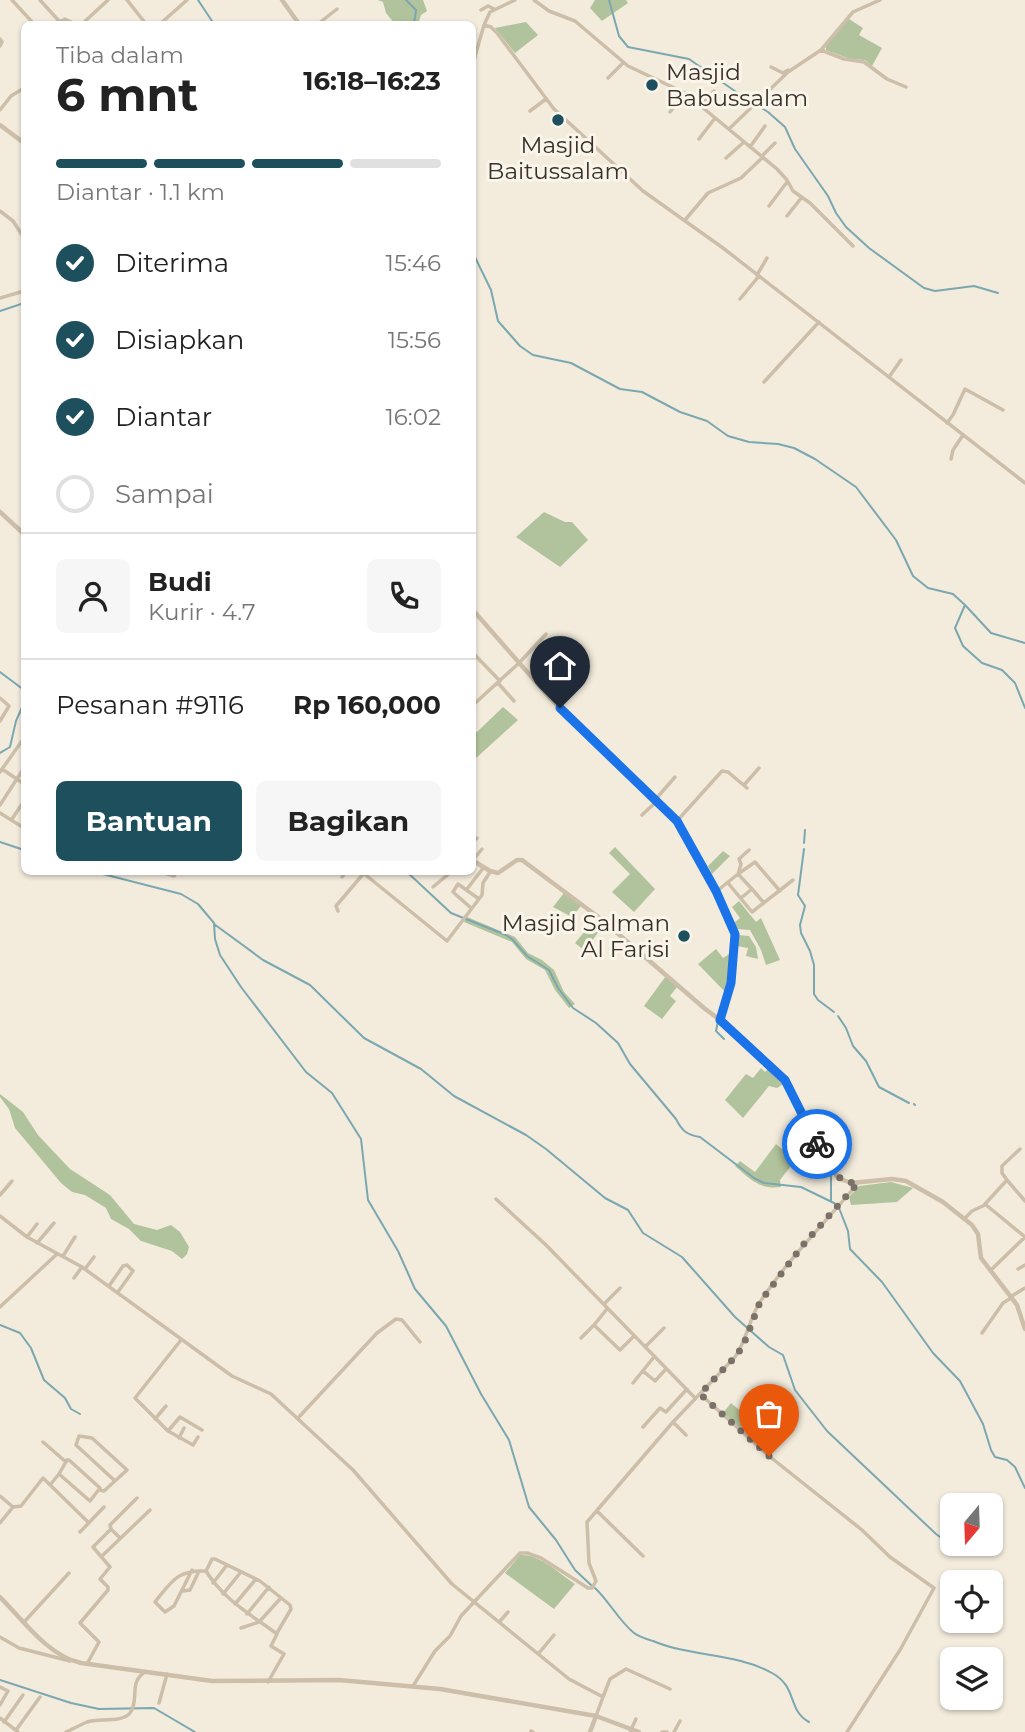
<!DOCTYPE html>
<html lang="id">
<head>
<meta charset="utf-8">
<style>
  body { margin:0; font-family:Montserrat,sans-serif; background:#f6f6f6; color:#222; height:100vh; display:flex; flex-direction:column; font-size:26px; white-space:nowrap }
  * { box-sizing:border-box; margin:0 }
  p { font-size:23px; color:#767676 }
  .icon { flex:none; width:38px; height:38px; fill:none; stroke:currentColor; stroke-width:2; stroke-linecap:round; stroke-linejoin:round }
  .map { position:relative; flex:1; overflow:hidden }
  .side { position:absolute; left:21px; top:21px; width:455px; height:854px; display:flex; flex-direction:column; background:#fff; border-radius:10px; box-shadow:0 2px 5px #0004 }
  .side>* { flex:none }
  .needle { width:46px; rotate:199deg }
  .tools { position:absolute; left:940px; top:1493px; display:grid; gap:14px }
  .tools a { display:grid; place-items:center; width:63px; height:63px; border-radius:10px; background:#fff; box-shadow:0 2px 5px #0004; font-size:35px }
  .pin { position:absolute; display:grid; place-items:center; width:60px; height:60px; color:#fff; margin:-72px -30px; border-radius:50% 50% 50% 0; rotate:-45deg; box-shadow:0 0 7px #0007 }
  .pin .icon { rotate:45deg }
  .courier { position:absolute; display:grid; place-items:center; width:70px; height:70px; margin:-35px; border:5px solid #1a73e8; border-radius:50%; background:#fff; color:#222; box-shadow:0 2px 9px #0007 }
  .headline em { font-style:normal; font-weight:700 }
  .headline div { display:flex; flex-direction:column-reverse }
  .headline { display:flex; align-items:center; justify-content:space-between; height:119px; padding:0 35px }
  h1 { font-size:46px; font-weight:700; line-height:52px }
  .bar { display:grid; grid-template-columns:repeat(4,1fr); gap:10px 7px; align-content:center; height:84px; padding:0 35px }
  .bar i { height:9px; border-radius:5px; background:#e0e0e0 }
  .bar .selected { background:#1d4f5c }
  .bar p { grid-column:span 4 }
  .line { display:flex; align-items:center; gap:18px; padding:0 35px; border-top:2px solid #e0e0e0 }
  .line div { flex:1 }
  .round { display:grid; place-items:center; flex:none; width:74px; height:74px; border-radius:10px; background:#f6f6f6 }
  ol { padding:0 35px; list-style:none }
  li { display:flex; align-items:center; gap:21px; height:77px }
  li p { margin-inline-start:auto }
  li .icon { padding:7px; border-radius:50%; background:#1d4f5c; color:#fff; stroke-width:4 }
  li:last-child { color:#767676 }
  li i { width:38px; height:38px; border:4px solid #e0e0e0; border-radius:50% }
  .button { display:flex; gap:14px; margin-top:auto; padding:14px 35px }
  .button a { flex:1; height:80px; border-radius:10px; background:#1d4f5c; color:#fff; font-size:28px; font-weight:700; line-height:80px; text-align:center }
  .button a+a { background:#f6f6f6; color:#222 }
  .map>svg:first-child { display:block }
  .green { fill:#b1c39c }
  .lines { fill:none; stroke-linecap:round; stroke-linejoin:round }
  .stream { stroke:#7ba7b1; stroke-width:2 }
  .minor { stroke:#ccbea8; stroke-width:3.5 }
  .tertiary { stroke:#ccbea8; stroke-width:4.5 }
  .done { stroke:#7a7268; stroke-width:7; stroke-dasharray:0 12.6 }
  .route { stroke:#1a73e8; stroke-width:9 }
  .poi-dot { fill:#1d4f5c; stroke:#faf5ea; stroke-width:2.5 }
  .labels { text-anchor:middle; stroke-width:6; stroke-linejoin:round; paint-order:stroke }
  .poi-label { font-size:23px; fill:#393029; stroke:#faf5ea; text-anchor:start }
</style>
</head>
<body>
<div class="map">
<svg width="1025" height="1732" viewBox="0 0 1025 1732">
  <rect width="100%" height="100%" fill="#f3ecdd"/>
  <path class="green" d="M378,0H423L427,11L421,15L418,24H395L386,13L383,2Z
    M595,0H626L628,3L602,21L590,8Z
    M849,19L863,28L859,35L882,48L872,66L865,60L850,59L826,50V46Z
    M526,22L538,35L515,53L495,28Z
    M544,512L565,522H572L588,540L560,567L516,537Z
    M503,707L518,720L475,759L473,757V729L477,732Z
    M615,847L655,889L634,912L612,892L630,874L609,853Z
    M723,851L730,856L712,874L708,866Z
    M564,893L581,906L572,917L553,907Z
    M739,901L756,922L761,918L780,960L766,965L761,950L750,930L737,929L734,923L740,918L732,907Z
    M467,917L515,937L528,953L542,960L554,970L564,992L575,1004L569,1008L555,990L545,970L526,959L512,942L464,922Z
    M596,918L604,924L585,951L575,943Z
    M738,935L749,936L756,947L758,959L746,956L748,948L737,946Z
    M716,949L723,958L731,953L726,993L698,964Z
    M666,976L677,987L670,996L676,1001L662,1019L644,1006Z
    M761,1068L765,1072L769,1068L785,1083L777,1088L769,1086L743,1118L725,1100L746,1074L753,1078Z
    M0,1094L23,1112L38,1135L70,1169L110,1195L134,1224L157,1230L171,1225L180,1232L189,1247L187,1254L182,1259L172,1251L141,1241L129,1229L111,1219L106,1208L85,1195L72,1192L61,1183L15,1128L9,1109L0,1097Z
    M801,1125L810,1142L780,1180L781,1187C760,1190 750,1179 735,1166L740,1161L755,1172L776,1144L782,1149Z
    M891,1182L913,1188L897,1202L851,1205L849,1197L859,1186Z
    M731,1403L749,1418L740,1428L723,1413Z
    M520,1555C540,1554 560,1574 575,1584L554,1609L505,1573Z"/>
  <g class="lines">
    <path class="stream" d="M198,0L214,24
      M406,0L416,10L414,24
      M609,0L619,36L628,47L689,59L752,103
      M757,105L768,112L785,127L795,149L828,196L836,213L846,227L869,248L924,288L935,291L974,286L998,293
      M472,251L491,290L498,321L520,346L533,355L571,363L620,389L642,392L680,412L707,421L728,436L749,442L778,444L794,448L815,459L856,487L896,540L913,576L928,588L953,594L965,605L955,628L963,646L982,663L1002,670L1015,683L1025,708
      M0,311L24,303
      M966,606L991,633L1025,643
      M0,672L24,690
      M0,753L10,747L16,721L24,703
      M0,842L24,850
      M804,843L805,830
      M804,849L798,895L805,906L800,925L801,933L810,951L814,965V994L818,1000L834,1012
      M95,872L181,894L198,904L214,923L215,939L220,955L241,987L306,1072L332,1093L361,1139L368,1200L398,1251L415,1289L446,1326L481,1394L509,1440L529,1507L556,1540L575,1570L591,1585
      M407,872L451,913L506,935L512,939L527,956L549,970L558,988L573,1008L596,1023L618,1043L630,1064L676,1119C682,1131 687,1135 700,1137L754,1178L764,1183L801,1187L834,1203L839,1208L848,1231L850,1249L882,1282L933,1353L960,1381L983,1424L991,1450L995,1457L1007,1460L1015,1467L1025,1488
      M214,924L263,960L310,985L364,1038L421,1069L454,1096L526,1135L546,1149L605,1198L628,1210L643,1233L682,1257L735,1317L769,1347L783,1355L795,1390L827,1431L936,1534L962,1553
      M719,1015L723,1002
      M838,1016L846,1028L853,1046L866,1061L879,1087L909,1103
      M718,1021L716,1031L724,1039
      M914,1104L915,1105
      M814,1145L831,1177V1201
      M0,1325L20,1333L31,1348L44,1380L65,1398L71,1409L80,1414
      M595,1588C609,1601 619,1621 634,1633C639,1637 647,1639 653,1641C691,1657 736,1653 772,1673C798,1687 787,1710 809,1722
      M0,1680L71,1703L99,1709L154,1708L195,1732"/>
    <path class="minor" d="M12,0L34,24
      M40,0L59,21
      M127,0L146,24
      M534,0L549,11L575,21L628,66L685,93L777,169L787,180L793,191L810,203L853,246
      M481,10L488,6L494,9
      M56,24L65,19L75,24
      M82,24L108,0
      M160,24L187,0
      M318,24L337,9
      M484,25L490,12L515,0
      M0,39L2,42L0,46
      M821,50L844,59L864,62L887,79L906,87
      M472,67L484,25L491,27L497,33L554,109L643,191L723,248L1025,483
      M771,67L783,73L788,70
      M608,78L623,63
      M701,106L714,91
      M0,110L11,96L24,88
      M530,111L546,99
      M670,112L685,93
      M729,129L788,72L821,50L853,12L880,0
      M699,139L715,118
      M750,147L765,126
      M762,156L775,143
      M726,158L744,142
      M769,206L787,182
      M0,211L13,221L24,238
      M787,216L802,197
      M685,220L708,193L741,178L763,157
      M757,275L767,258
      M0,298L24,291
      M740,299L759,276
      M889,377L901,360
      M764,382L819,322
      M947,423L953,415L965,389L1003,410
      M951,459L953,450L963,435
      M472,652L500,681
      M519,663L546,634
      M498,683L514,701
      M0,698L9,706L0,721
      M472,706L519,663
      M23,715L24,716
      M2,769L24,784
      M0,772L24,738
      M744,785L759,768
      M655,800L675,777
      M0,805L24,768
      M0,813L24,828
      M642,815L657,801
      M12,819L24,801
      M677,821L722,771L728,772L747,788
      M472,843L477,838
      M473,860L482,849
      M161,872L174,876L177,872
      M362,872L447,941L482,895L483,883L490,872
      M342,877L346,872
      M728,883L752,912L793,880
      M433,887L451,872
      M467,889L484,867
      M752,889L738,874L755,862L780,891
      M717,891L738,874L741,864L739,859L749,850
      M741,898L752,889L764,903
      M471,908L453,892L458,884L479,899
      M338,911L336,906L364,873
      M1007,1180L1002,1173V1166L1020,1149
      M0,1195L12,1181
      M496,1199L546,1245L695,1398
      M1025,1201L1007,1180L985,1204L1025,1237
      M0,1216L27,1237L82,1267L232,1376L271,1394L353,1470L452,1584L569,1679L603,1697L596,1716
      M964,1219L972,1211L985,1205
      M27,1237L37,1224
      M37,1243L54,1223
      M63,1256L75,1237
      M85,1269L94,1257
      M1018,1269L1025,1265
      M991,1270L1025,1237
      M74,1278L82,1267
      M109,1286L123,1266L127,1265L133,1271L118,1292
      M1010,1297L1025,1288
      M604,1304L620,1288
      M0,1307L57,1254
      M607,1309L594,1325L620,1350L634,1336
      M982,1333L1003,1303L1011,1298
      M581,1338L594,1325
      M181,1340L135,1398L168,1431L193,1445L198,1437
      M645,1347L664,1328
      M643,1371L655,1381L666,1369
      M633,1383L654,1357
      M700,1394L769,1456L862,1530L890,1557L934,1588L900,1650L847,1732
      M298,1418L377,1333L396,1319L402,1320L420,1342
      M155,1419L166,1406
      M673,1422L686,1435
      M643,1427L660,1408L666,1412L687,1389
      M168,1431L180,1417L202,1430
      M179,1438L184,1428
      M43,1442L66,1462
      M50,1485L59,1474L90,1501L100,1488L69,1460H67L59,1474
      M100,1490L104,1491L127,1470L92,1438L79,1436L76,1445L114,1480
      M0,1496L13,1507L0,1523
      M13,1507L21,1506L43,1478L89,1523
      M597,1511L643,1556
      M111,1529L120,1538
      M80,1532L104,1507
      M102,1556L150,1510
      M192,1570L174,1606L165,1612L155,1602C172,1581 177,1570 206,1571C224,1600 250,1614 277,1634L271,1646L284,1654L268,1682
      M206,1571L212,1559H215L260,1581L290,1605L291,1609L277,1633
      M213,1583L227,1565
      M183,1591L190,1590L199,1571
      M223,1594L241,1572
      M235,1604L256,1579
      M247,1614L269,1587
      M25,1621L69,1573
      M500,1621L508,1612
      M241,1628L259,1622L280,1599
      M0,1637L19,1648L70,1661
      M539,1653L554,1635
      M87,1664L99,1642L80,1623L108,1590V1587L100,1579L110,1567L93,1547L111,1529L110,1525L137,1498
      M413,1686L435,1651L450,1636L461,1616L520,1553H527L541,1558L588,1588H592L596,1581L589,1563L587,1522L673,1422L735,1357C747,1340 749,1319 760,1302C788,1259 825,1223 858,1183
      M0,1687L8,1691L0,1705
      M603,1697L610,1679L626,1669L670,1689
      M159,1703L167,1674
      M0,1718L18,1732
      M4,1722L23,1695
      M16,1730L40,1697
      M531,1731L533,1732
      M66,1732C73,1729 80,1725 87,1722C99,1718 122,1723 130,1713C140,1699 128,1683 145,1672
      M630,1732L636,1719
      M662,1732H667
      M674,1732L680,1721"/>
    <path class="tertiary" d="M282,0L299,24
      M0,125L24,143
      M0,512L24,534
      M472,609L550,698L677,821L716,891L735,932L732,977L720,1020
      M472,860L490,871L498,873L517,860H522L601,919L704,1008L720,1020L785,1080L813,1137L838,1178L851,1183L892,1179L906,1181L943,1202L972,1225L978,1234L981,1258L1017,1305L1025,1329
      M0,1597C23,1620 48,1656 81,1663L212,1681L339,1680L440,1689L596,1716L639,1732
      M590,1732L596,1716"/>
  </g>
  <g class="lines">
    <path class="done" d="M769,1456L700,1394L735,1357L743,1346L760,1302L803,1245L858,1183C835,1184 827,1162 817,1144"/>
    <path class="route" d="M560,708L677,821L716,891L735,934L731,983L720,1020L785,1080L817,1144"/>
  </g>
  <g class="poi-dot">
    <circle cx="652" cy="85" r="7"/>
    <circle cx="558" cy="120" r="7"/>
    <circle cx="684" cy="936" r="7"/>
  </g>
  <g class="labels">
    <g class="poi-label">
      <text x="666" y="80">Masjid<tspan x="666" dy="26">Babussalam</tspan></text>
      <text x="558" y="153" text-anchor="middle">Masjid<tspan x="558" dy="26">Baitussalam</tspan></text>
      <text x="670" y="931" text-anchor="end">Masjid Salman<tspan x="670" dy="26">Al Farisi</tspan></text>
    </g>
  </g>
</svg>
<div class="tools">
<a><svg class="needle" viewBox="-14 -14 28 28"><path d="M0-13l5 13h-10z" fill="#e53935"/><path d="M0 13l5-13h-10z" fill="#767676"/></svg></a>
<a><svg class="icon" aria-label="locate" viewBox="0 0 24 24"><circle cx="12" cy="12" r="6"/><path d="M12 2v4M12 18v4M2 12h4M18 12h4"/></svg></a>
<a><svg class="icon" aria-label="layers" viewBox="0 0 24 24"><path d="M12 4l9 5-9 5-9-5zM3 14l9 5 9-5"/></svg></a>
</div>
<div class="pin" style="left:769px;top:1456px;background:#ea580c"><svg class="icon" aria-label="bag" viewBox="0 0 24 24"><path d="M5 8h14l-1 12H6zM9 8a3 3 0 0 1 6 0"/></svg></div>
<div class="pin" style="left:560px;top:708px;background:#1f2937"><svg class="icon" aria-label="home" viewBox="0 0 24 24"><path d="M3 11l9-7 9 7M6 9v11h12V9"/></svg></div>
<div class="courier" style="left:817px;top:1144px"><svg class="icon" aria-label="bike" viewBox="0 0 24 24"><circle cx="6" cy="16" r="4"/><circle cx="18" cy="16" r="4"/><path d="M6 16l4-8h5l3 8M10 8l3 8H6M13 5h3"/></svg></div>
<section class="side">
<div class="headline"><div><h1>6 mnt</h1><p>Tiba dalam</p></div><em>16:18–16:23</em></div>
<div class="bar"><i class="selected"></i><i class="selected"></i><i class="selected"></i><i></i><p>Diantar · 1.1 km</p></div>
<ol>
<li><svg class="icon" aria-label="check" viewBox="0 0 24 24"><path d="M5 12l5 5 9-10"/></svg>Diterima<p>15:46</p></li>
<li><svg class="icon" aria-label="check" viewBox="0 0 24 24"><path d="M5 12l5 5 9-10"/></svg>Disiapkan<p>15:56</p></li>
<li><svg class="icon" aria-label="check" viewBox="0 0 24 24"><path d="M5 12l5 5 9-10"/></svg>Diantar<p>16:02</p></li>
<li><i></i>Sampai</li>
</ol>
<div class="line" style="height:126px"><a class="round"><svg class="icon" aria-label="person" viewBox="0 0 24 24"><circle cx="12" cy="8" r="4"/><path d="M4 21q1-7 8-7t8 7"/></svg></a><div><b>Budi</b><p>Kurir · 4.7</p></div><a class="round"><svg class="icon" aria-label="phone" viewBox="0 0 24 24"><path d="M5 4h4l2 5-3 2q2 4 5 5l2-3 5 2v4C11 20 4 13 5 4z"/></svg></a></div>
<div class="line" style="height:91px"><div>Pesanan #9116</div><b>Rp 160,000</b></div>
<div class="button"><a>Bantuan</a><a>Bagikan</a></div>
</section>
</div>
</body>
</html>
